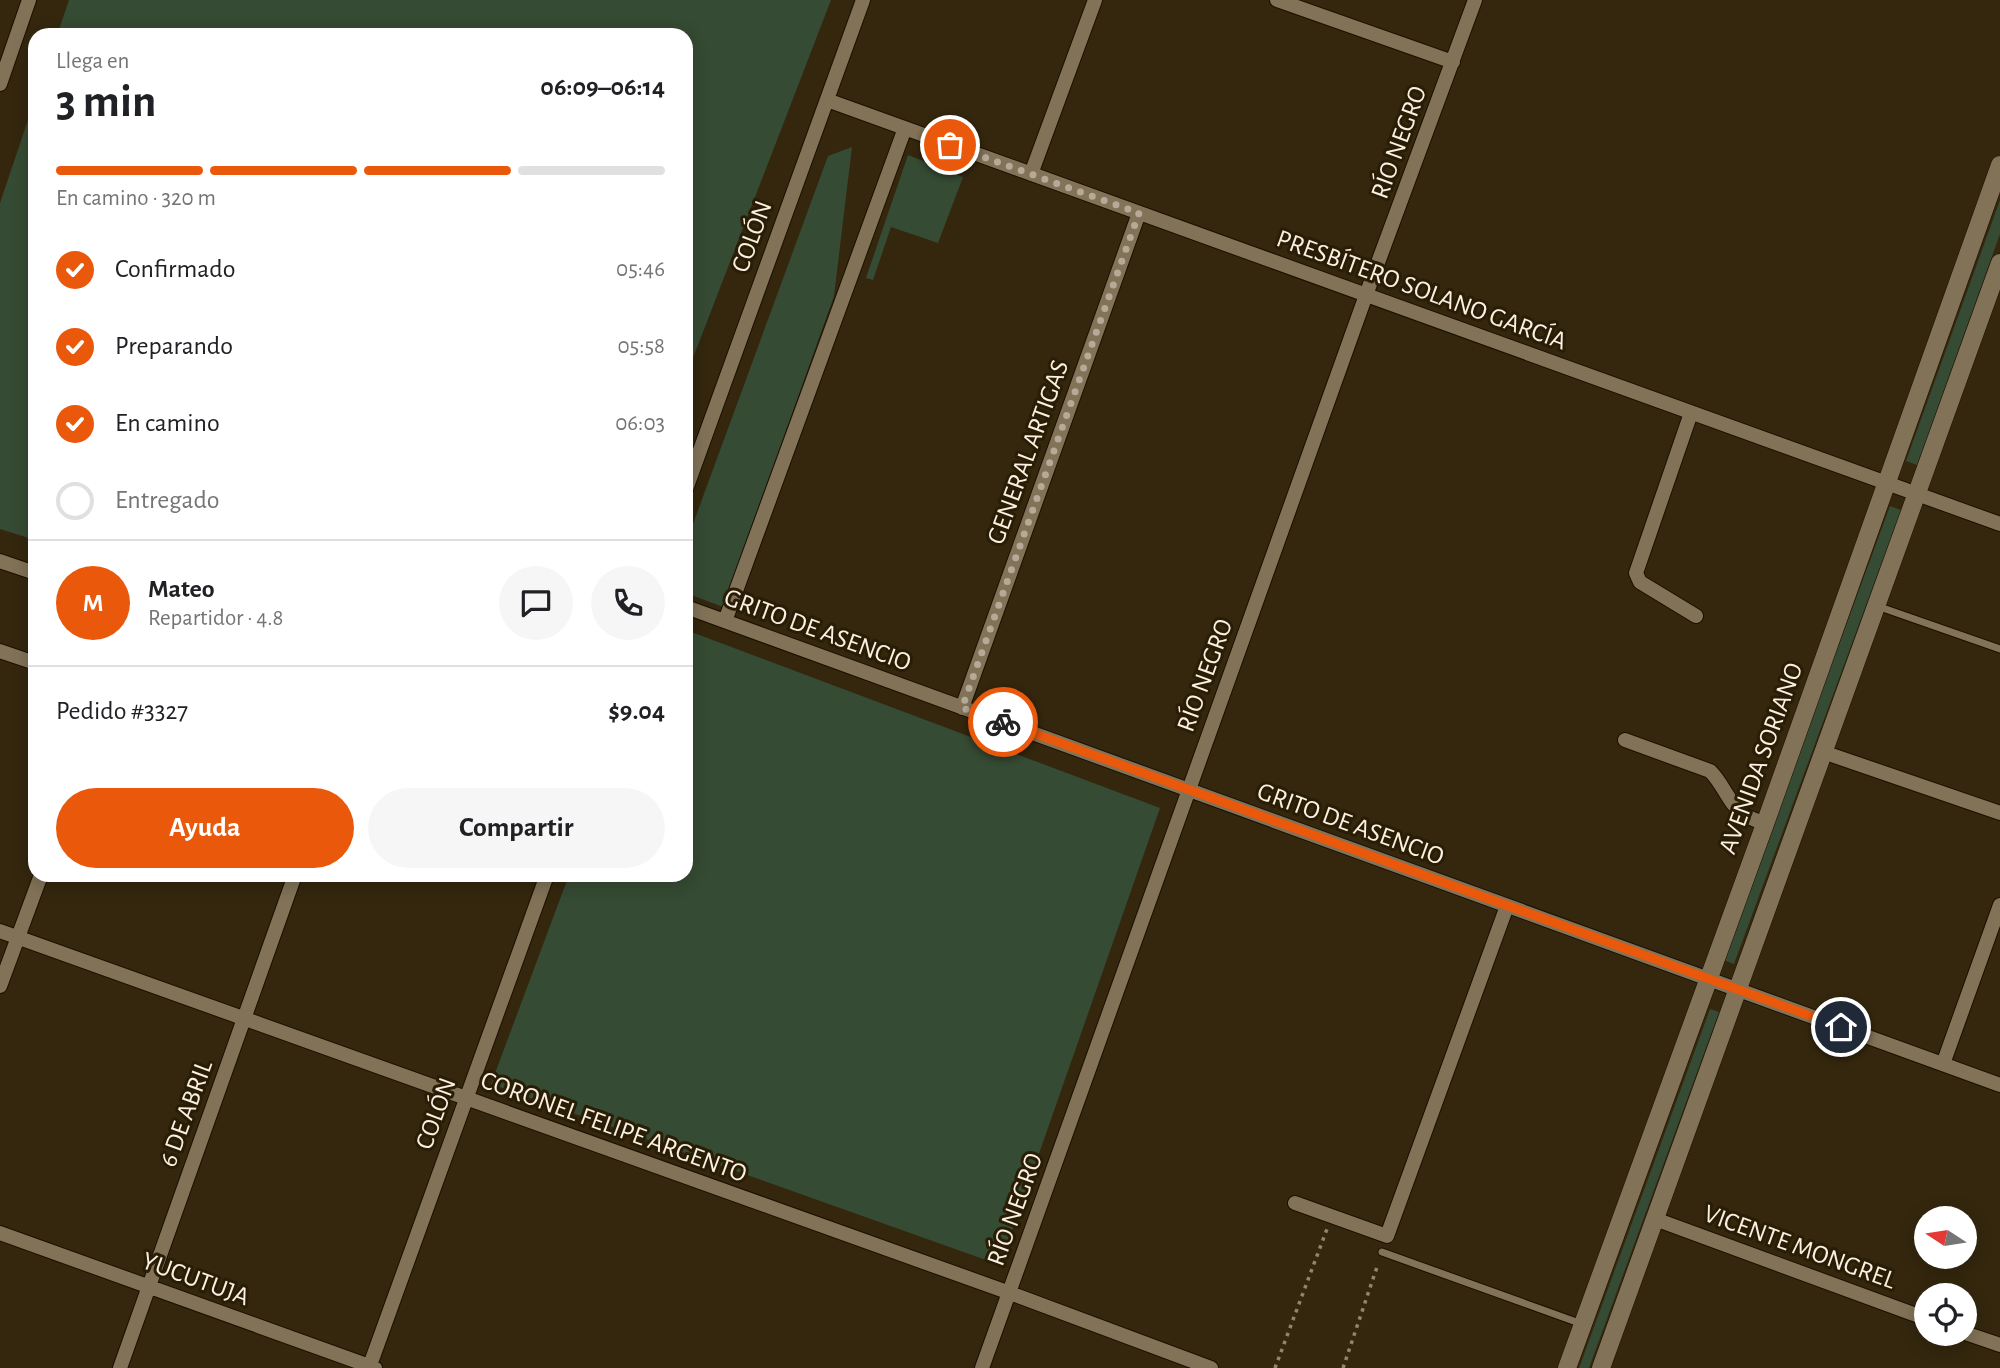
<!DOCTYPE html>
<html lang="es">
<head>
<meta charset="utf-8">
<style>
  body { margin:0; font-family:"Alegreya Sans",sans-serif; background:#f6f6f6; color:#202124; height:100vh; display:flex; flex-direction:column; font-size:26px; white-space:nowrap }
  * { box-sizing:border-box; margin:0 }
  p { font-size:23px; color:#757577 }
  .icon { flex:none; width:38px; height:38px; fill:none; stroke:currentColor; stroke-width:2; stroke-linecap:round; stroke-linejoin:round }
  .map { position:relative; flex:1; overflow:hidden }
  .side { position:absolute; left:28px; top:28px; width:665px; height:854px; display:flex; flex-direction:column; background:#fff; border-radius:21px; box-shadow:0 4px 18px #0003 }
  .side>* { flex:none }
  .needle { width:46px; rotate:282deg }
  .buttons { position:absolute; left:1914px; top:1206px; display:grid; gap:14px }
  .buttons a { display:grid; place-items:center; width:63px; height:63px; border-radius:50%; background:#fff; box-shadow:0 4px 18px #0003; font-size:35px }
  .pin { position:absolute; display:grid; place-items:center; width:60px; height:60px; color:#fff; margin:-30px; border:4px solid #fff; border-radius:50%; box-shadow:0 2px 7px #0007 }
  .courier { position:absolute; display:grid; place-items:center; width:70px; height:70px; margin:-35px; border:5px solid #ea580c; border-radius:50%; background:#fff; color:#222; box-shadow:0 2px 9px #0007 }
  .headline em { font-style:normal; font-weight:700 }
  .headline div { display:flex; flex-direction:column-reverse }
  .headline { display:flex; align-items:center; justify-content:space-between; height:119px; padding:0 28px }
  h1 { font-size:46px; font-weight:700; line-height:52px }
  .bar { display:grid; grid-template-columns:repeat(4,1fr); gap:10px 7px; align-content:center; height:84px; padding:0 28px }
  .bar i { height:9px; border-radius:5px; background:#e0e0e0 }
  .bar .selected { background:#ea580c }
  .bar p { grid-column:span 4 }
  .line { display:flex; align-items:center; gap:18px; padding:0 28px; border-top:2px solid #e0e0e0 }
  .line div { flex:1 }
  .round { display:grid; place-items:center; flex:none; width:74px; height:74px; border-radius:37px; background:#f6f6f6 }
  ol { padding:0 28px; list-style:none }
  li { display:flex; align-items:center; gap:21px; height:77px }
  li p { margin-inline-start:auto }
  li .icon { padding:7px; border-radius:50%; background:#ea580c; color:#fff; stroke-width:4 }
  li:last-child { color:#757577 }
  li i { width:38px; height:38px; border:4px solid #e0e0e0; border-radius:50% }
  .primary-button { display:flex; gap:14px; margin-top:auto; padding:14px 28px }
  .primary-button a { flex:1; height:80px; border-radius:42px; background:#ea580c; color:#fff; font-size:28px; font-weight:700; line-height:80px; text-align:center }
  .primary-button a+a { background:#f6f6f6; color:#202124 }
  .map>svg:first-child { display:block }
  .green { fill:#364b33 }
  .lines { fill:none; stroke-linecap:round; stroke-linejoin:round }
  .service-casing { stroke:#1b0f00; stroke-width:9 }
  .minor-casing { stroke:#1b0f00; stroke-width:16 }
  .tertiary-casing { stroke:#1b0f00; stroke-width:19 }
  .path { stroke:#908570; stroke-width:3.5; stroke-dasharray:3.5 5; stroke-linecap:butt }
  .service { stroke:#827358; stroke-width:7 }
  .minor { stroke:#827358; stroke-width:14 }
  .tertiary { stroke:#827358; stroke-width:18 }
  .done { stroke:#b5aa98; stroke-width:7; stroke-dasharray:0 12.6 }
  .route { stroke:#ea580c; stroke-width:9 }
  .labels { text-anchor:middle; stroke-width:6; stroke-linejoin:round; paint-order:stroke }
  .street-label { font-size:26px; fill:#faf1e2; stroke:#2a1d05 }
</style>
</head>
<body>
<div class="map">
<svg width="2000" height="1368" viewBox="0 0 2000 1368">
  <rect width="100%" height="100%" fill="#34270e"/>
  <path class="green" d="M69,0H831L686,376V35H57Z
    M35,99V540L0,529V203Z
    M852,147L834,296L723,607L686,593V543L828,156Z
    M908,155L963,177L938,243L891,227L873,280L866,278Z
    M2000,200V234L1917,465L1906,461Z
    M1890,506L1901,510L1734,964L1723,960Z
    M686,630L1160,808L1000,1265L491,1084L569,875H686Z
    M1710,1009L1719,1012L1589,1368H1579Z"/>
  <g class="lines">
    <defs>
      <path id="service" d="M1877,606L2000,649
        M1382,1252L1582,1324"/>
      <path id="minor" d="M1277,0L1453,62
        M0,84L29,0
        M827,100L2000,524
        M1031,174L1095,0
        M1691,413L1636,573L1640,582L1696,616
        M686,489L863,0
        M0,561L35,573
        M686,607L2000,1085
        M725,621L905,128
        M0,651L35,663
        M962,708L1139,213
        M1625,740L1710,771C1723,783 1728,803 1743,814C1749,818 1758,821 1765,824
        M1823,752L2000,813
        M0,931L1010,1293L1211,1368
        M0,986L41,875
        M1943,1064L2000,905
        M1295,1203L1387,1236L1507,906
        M1655,1219L1927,1319
        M0,1233L375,1368
        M1965,1333L2000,1345
        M120,1368L295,875
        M369,1368L547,875
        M982,1368L1366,295L1475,0"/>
      <path id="tertiary" d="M1567,1368L1765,824L2000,165
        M1601,1368L2000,263"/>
    </defs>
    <use href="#service" class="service-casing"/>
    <use href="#minor" class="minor-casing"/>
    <use href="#tertiary" class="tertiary-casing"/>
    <path class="path" d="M1275,1368L1327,1229
      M1343,1368L1378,1264"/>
    <use href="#service" class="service"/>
    <use href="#minor" class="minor"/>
    <use href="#tertiary" class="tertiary"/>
  </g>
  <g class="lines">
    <path class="done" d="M950,145L1139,213L962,708L1003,722"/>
    <path class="route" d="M1003,722L1841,1027"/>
  </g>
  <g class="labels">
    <g class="street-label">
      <text transform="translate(1398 142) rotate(-70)" y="9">RÍO NEGRO</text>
      <text transform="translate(751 236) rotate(-70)" y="9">COLÓN</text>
      <text transform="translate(1422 289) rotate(20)" y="9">PRESBÍTERO SOLANO GARCÍA</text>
      <text transform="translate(1027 452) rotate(-70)" y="9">GENERAL ARTIGAS</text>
      <text transform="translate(818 629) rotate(20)" y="9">GRITO DE ASENCIO</text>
      <text transform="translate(1204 675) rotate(-70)" y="9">RÍO NEGRO</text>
      <text transform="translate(1760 758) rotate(-70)" y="9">AVENIDA SORIANO</text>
      <text transform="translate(1351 823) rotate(20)" y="9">GRITO DE ASENCIO</text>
      <text transform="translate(185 1113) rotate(-70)" y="9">6 DE ABRIL</text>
      <text transform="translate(435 1113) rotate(-70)" y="9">COLÓN</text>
      <text transform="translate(614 1126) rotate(20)" y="9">CORONEL FELIPE ARGENTO</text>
      <text transform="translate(1014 1209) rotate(-70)" y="9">RÍO NEGRO</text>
      <text transform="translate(1800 1246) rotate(20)" y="9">VICENTE MONGREL</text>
      <text transform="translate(196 1278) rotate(20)" y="9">YUCUTUJA</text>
    </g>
  </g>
</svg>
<div class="buttons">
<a><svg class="needle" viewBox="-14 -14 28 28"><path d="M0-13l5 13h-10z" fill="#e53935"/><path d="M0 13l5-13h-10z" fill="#757577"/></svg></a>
<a><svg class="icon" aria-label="locate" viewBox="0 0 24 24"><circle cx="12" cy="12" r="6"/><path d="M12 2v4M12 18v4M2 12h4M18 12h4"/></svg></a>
</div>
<div class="pin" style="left:950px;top:145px;background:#ea580c"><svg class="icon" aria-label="bag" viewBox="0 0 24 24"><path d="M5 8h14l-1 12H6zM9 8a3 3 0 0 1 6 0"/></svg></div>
<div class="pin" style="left:1841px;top:1027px;background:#1f2937"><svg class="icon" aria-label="home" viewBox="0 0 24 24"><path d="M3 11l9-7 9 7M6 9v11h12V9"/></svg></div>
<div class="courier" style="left:1003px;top:722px"><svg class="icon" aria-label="bike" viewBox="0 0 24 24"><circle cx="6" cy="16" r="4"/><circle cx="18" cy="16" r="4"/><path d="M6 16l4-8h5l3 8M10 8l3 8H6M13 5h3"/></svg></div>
<section class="side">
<div class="headline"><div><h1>3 min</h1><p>Llega en</p></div><em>06:09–06:14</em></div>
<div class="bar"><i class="selected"></i><i class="selected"></i><i class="selected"></i><i></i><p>En camino · 320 m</p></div>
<ol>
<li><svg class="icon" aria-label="check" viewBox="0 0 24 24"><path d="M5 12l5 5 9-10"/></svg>Confirmado<p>05:46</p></li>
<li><svg class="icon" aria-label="check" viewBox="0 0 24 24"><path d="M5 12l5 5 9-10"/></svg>Preparando<p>05:58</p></li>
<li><svg class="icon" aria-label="check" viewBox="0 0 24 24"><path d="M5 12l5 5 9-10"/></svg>En camino<p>06:03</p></li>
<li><i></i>Entregado</li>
</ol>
<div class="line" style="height:126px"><b class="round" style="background:#ea580c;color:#fff">M</b><div><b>Mateo</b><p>Repartidor · 4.8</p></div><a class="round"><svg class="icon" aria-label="chat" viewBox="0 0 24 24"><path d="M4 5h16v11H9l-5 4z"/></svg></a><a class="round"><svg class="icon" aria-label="phone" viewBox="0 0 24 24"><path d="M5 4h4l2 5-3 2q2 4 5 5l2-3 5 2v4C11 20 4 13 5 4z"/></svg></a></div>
<div class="line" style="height:91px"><div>Pedido #3327</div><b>$9.04</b></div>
<div class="primary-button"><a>Ayuda</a><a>Compartir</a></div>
</section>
</div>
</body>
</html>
